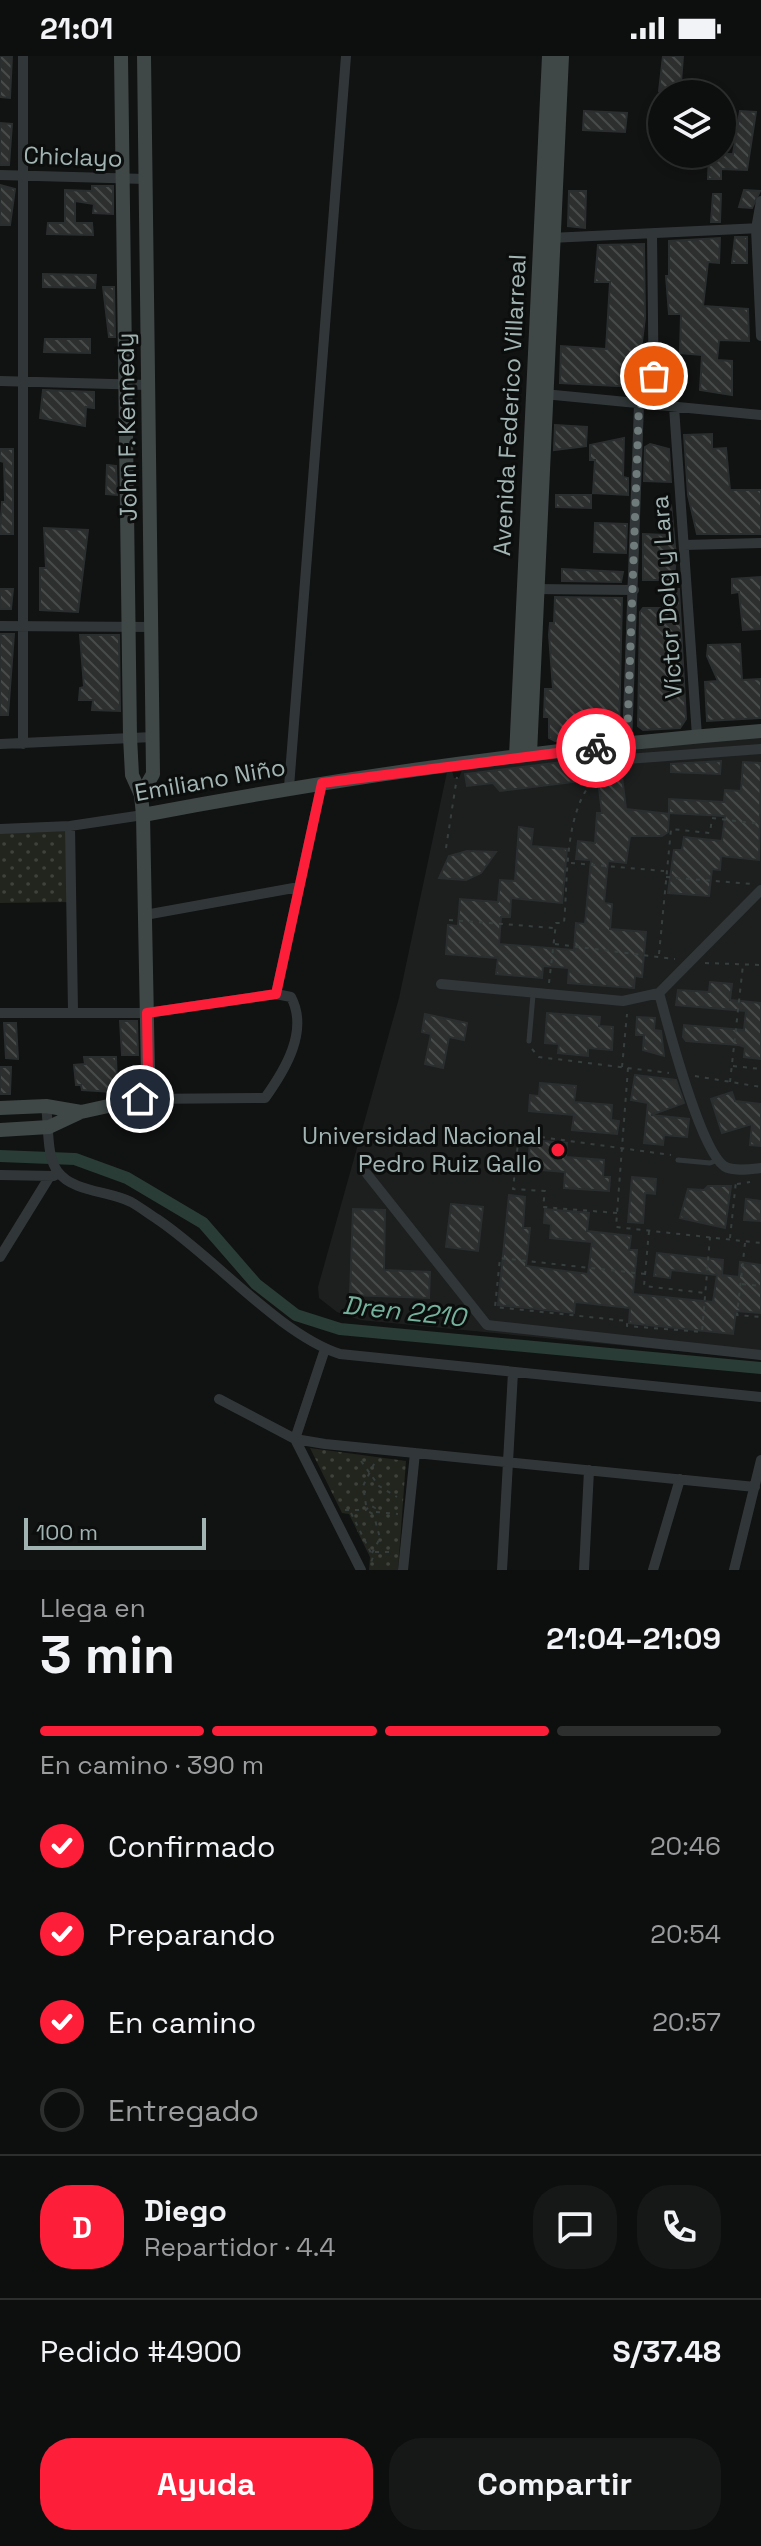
<!DOCTYPE html>
<html lang="es">
<head>
<meta charset="utf-8">
<style>
  body { margin:0; font-family:"Space Grotesk",sans-serif; background:#161717; color:#f1f3f6; height:100vh; display:flex; flex-direction:column; font-size:30px; white-space:nowrap }
  * { box-sizing:border-box; margin:0 }
  p { font-size:26px; color:#9a9c9e }
  .icon { flex:none; width:44px; height:44px; fill:none; stroke:currentColor; stroke-width:2; stroke-linecap:round; stroke-linejoin:round }
  .map { position:relative; height:1514px; overflow:hidden }
  .side { display:flex; flex-direction:column; background:#0d0e0e; flex:1 }
  .side>* { flex:none }
  .tools { position:absolute; left:648px; top:24px; display:grid; gap:16px }
  .tools a { display:grid; place-items:center; width:88px; height:88px; border-radius:50%; background:#0d0e0e; box-shadow:0 4px 12px #0003,0 0 0 2px #2d2e2e; font-size:40px }
  .scale { position:absolute; left:24px; bottom:20px; width:182px; box-sizing:border-box; padding-left:8px; border:4px solid #a1b4b2; border-top:0; font-size:22px; line-height:28px; white-space:nowrap; color:#a1b4b2; -webkit-text-stroke:6px #0c0d0d; paint-order:stroke }
  .pin { position:absolute; display:grid; place-items:center; width:68px; height:68px; color:#fff; margin:-34px; border:4px solid #fff; border-radius:50%; box-shadow:0 2px 8px #0007 }
  .courier { position:absolute; display:grid; place-items:center; width:80px; height:80px; margin:-40px; border:6px solid #fd1e3a; border-radius:50%; background:#fff; color:#222; box-shadow:0 2px 10px #0007 }
  .head em { font-style:normal; font-weight:700 }
  .head div { display:flex; flex-direction:column-reverse }
  .head { display:flex; align-items:center; justify-content:space-between; height:136px; padding:0 40px }
  h1 { font-size:52px; font-weight:700; line-height:60px }
  .bar { display:grid; grid-template-columns:repeat(4,1fr); gap:12px 8px; align-content:center; height:96px; padding:0 40px }
  .bar i { height:10px; border-radius:6px; background:#2d2e2e }
  .bar .on { background:#fd1e3a }
  .bar p { grid-column:span 4 }
  .line { display:flex; align-items:center; gap:20px; padding:0 40px; border-top:2px solid #2d2e2e }
  .line div { flex:1 }
  .round { display:grid; place-items:center; flex:none; width:84px; height:84px; border-radius:32px; background:#161717 }
  ol { padding:0 40px; list-style:none }
  li { display:flex; align-items:center; gap:24px; height:88px }
  li p { margin-inline-start:auto }
  li .icon { padding:8px; border-radius:50%; background:#fd1e3a; color:#fff; stroke-width:4 }
  li:last-child { color:#9a9c9e }
  li i { width:44px; height:44px; border:4px solid #2d2e2e; border-radius:50% }
  .cta { display:flex; gap:16px; margin-top:auto; padding:16px 40px }
  .cta a { flex:1; height:92px; border-radius:32px; background:#fd1e3a; color:#fff; font-size:32px; font-weight:700; line-height:92px; text-align:center }
  .cta a+a { background:#161717; color:#f1f3f6 }
  .status { display:flex; justify-content:space-between; align-items:center; height:56px; padding:0 40px; background:#0d0e0e; direction:ltr }
  .status svg { height:22px; fill:currentColor }
  .map>svg:first-child { display:block }
  .built { fill:#1d1f1f }
  .park { fill:url(#park-dots) }
  .lines { fill:none; stroke-linecap:round; stroke-linejoin:round }
  .canal { stroke:#293c35; stroke-width:12 }
  .building { fill:url(#building-back-hatch); stroke:#2b2e2f; stroke-width:2 }
  .path { stroke:#373f3e; stroke-width:2; stroke-dasharray:4 6; stroke-linecap:butt }
  .lane { stroke:#313738; stroke-width:5 }
  .street { stroke:#313738; stroke-width:10 }
  .secondary { stroke:#3f4847; stroke-width:14 }
  .done { stroke:#6f7b7a; stroke-width:8; stroke-dasharray:0 14.4 }
  .route { stroke:#fd1e3a; stroke-width:10 }
  .poi-dot { fill:#fd1e3a; stroke:#0c0d0d; stroke-width:3 }
  .labels { text-anchor:middle; stroke-width:6; stroke-linejoin:round; paint-order:stroke }
  .street-label { font-size:24px; fill:#a1b4b2; stroke:#0c0d0d }
  .poi-label { font-size:24px; fill:#a1b4b2; stroke:#0c0d0d; text-anchor:end }
  .water-label { font-size:26px; font-style:italic; fill:#75b29e; stroke:#0c0d0d }
</style>
</head>
<body>
<div class="status"><b>21:01</b><svg viewBox="0 0 49 12"><path d="M0 12V9h3v3zM5 12V6h3v6zM10 12V3h3v9zM15 12V0h3v12zM26 1h20v11H26zM47 4h2v5h-2z"/></svg></div>
<div class="map">
<svg width="761" height="1514" viewBox="0 0 761 1514">
  <defs>
    <pattern id="park-dots" width="8" height="8" patternUnits="userSpaceOnUse" patternTransform="scale(2)"><rect width="8" height="8" fill="#22251d"/><path d="M2 2h.1M6 6h.1" fill="none" stroke="#3f423b" stroke-width="1.8" stroke-linecap="round"/></pattern>
    <pattern id="building-back-hatch" width="6" height="6" patternUnits="userSpaceOnUse" patternTransform="scale(2)"><rect width="6" height="6" fill="#2c2f2e"/><path d="M-1 5l2 2M0 0l6 6M5-1l2 2" fill="none" stroke="#474b4a"/></pattern>
  </defs>
  <rect width="100%" height="100%" fill="#111212"/>
  <path class="built" d="M761,676V1303L360,1264L337,1256L319,1242L318,1231L399,942L447,716L452,715L454,722H459L462,714L617,695L620,700L636,698V694Z"/>
  <path class="park" d="M70,770L71,846L0,847V773Z
    M310,1392L406,1405L398,1514H369L370,1501L349,1458L342,1457Z"/>
  <g class="lines">
    <path class="canal" d="M0,1100L75,1103L127,1122L203,1167L256,1228L296,1259L340,1273L761,1312"/>
  </g>
  <path class="building" d="M0,0H12L10,42L0,41Z
    M663,0H683L681,27H677L676,36L659,35Z
    M584,55L627,57L625,76L583,74Z
    M740,55L756,56L747,114L721,113V123H708L709,98H733Z
    M0,67L12,68L9,109H0Z
    M0,129L15,133L10,169H0Z
    M92,130H113V158L93,157L94,148L75,145V167H92L93,179L47,178L48,167H65V134L92,135Z
    M744,134L760,135L752,152L739,151Z
    M569,135H586L585,172L568,170Z
    M713,138H721L720,166H711Z
    M735,181H747V207H732Z
    M720,182L719,207L708,206L703,250L748,253L749,285L719,284L717,304L732,305V339L700,334L702,299L680,297L681,258H669L666,220H669V185Z
    M644,188L645,262L641,294L645,295L646,323L636,331L560,327L561,290L606,293L610,226H595L598,189Z
    M43,218L96,219L95,232L43,231Z
    M103,231H114L115,281H109Z
    M45,283H90V297L44,296Z
    M43,334L94,336V352L86,351L85,370L40,362Z
    M555,369L587,371L586,390L554,394Z
    M712,378V393L726,392L730,434H761V478H697L688,439L684,379Z
    M624,382L623,421L628,422V439L593,437L595,404H590V389Z
    M650,388L669,393L671,426L644,425L645,391Z
    M0,393H13V478H0L2,446H5L4,406L0,405Z
    M107,409L116,410L117,439L106,438Z
    M556,439H591V452L556,451Z
    M671,448L676,500L673,533H679L686,663L680,672L643,674L638,670L640,556L643,552H663L662,524H643V478L669,479Z
    M595,467L627,468L626,497L594,496Z
    M44,472L88,474L78,556L40,554V512H46Z
    M562,513L623,516L621,526L562,525Z
    M761,521V573L743,574L739,536L732,537V523Z
    M0,533H13L11,553H0Z
    M555,541L622,542L619,678L555,685L549,682V661H544L545,633H553L549,579L550,567H554Z
    M14,578L8,659H0V578Z
    M80,579H119L120,655L92,654L93,644H79L80,632L84,631Z
    M740,588L742,624L761,623V662L707,665L705,626L718,625L707,600L708,589Z
    M587,703L590,724L500,735L493,727L467,730L465,718Z
    M721,705L720,718L671,716V708Z
    M743,706L761,707L759,804L721,800L720,814L712,813L709,840L668,837L674,794H682L684,781L722,785L725,760L669,757V743L724,746L725,734L741,735Z
    M622,720L626,753L669,758L668,776L662,780H630L626,807L608,805L604,847L612,848L610,873L646,876L642,921L635,920L634,932L568,927L569,912L543,910L542,922L496,918L498,902L446,898L448,869L458,870L460,843L498,846L500,824L515,825L519,771L533,773L531,790L567,793L562,847L511,842L510,861H501L499,888L574,894L576,867L585,868L591,804L576,803L578,785L595,787L597,757H602L598,724Z
    M467,795L496,796L481,817L466,824L439,822L449,800Z
    M710,926L732,928L730,944L761,947V1003L744,1001L745,991L739,989L686,985L683,981L684,969L744,974L746,955L676,949L678,934L709,936Z
    M547,957L600,961L599,970L613,971L612,994L588,992V1000L558,997L559,988L545,987Z
    M425,958L467,967L464,984L449,981L443,1012L425,1008L431,978L422,976Z
    M637,961L655,962L654,974L661,975L664,1000L643,994L644,979H636Z
    M120,965H137L138,999H122Z
    M4,967H16L18,1003L6,1002Z
    M84,1001H116L117,1027H112V1036L82,1034L81,1029H76L74,1009L85,1008Z
    M0,1011H11L10,1038H0Z
    M635,1019L676,1024L684,1047L651,1059L689,1063L687,1081L664,1079L663,1089L644,1087L648,1047L631,1044Z
    M540,1027L576,1030L574,1046L612,1049L611,1064L619,1065L617,1078L572,1074L574,1059L529,1055L530,1039L539,1040Z
    M732,1036L735,1045L761,1048V1090L750,1089L752,1068L722,1077L711,1043Z
    M530,1084L567,1087L566,1101L604,1104L603,1121H610L609,1135L564,1132L565,1116L519,1112L520,1098L529,1099Z
    M632,1121L656,1123L655,1138L645,1137L643,1167L628,1166Z
    M708,1130H731L725,1172L680,1162L688,1133L704,1134Z
    M509,1139L525,1141L523,1172H530L526,1210L588,1218L592,1186L550,1182L551,1168L544,1167L545,1153L589,1157L587,1175L631,1180L629,1194H637L633,1238L713,1246L717,1219L671,1214L670,1222L654,1220L657,1197L723,1204L722,1219L739,1221L740,1206L761,1209V1257L736,1255L733,1278L629,1267L630,1252L575,1246L574,1257L498,1249Z
    M746,1143L761,1145V1165L744,1164Z
    M451,1148L483,1151L478,1195L446,1191Z
    M353,1153L385,1154L384,1214L430,1216L429,1242L350,1239Z"/>
  <g class="lines">
    <path class="path" d="M446,792L457,721
      M571,807L664,815
      M666,821L752,828
      M449,864L554,872
      M555,888L675,903
      M659,898L671,773L710,777L712,762L761,768
      M705,907L761,909
      M549,927L556,867H564C569,815 561,729 618,707
      M532,993L539,1001L669,1017
      M733,1010L761,1013
      M622,1011L627,958
      M628,1012L616,1171L761,1187
      M695,1020L761,1031
      M730,1026L743,909
      M737,1128L750,1126
      M617,1157L543,1151L545,1135L513,1133L519,1078L671,1099
      M649,1175L644,1230L705,1237
      M730,1182L736,1125
      M745,1187L737,1259L761,1261
      M645,1218L500,1202L495,1251L627,1265V1270L702,1276L710,1181
      M742,1228L761,1230
      M361,1405L379,1430L397,1441
      M366,1449L363,1430L376,1404
      M345,1454H366L370,1449L375,1452L373,1458L366,1454
      M376,1456L398,1458
      M351,1457L373,1501L370,1509
      M375,1496H392
      M372,1497L380,1482L374,1460"/>
    <path class="lane" d="M529,985L533,939
      M678,1104L710,1107L718,1104"/>
    <path class="street" d="M23,0V688
      M0,119L146,123
      M761,145L756,173L761,280
      M652,178L654,349
      M550,182L761,172
      M0,325L149,329
      M544,338L761,359
      M674,351L697,680
      M684,489L761,487
      M532,533L634,534
      M0,570L152,571
      M0,688L153,681
      M627,689L639,348
      M627,703L761,693
      M289,731L346,0
      M70,770L73,956
      M0,773L70,770L143,759
      M761,834L659,937C668,970 700,1093 724,1110C733,1116 751,1113 761,1112
      M145,859L299,831
      M441,928L623,945L659,937
      M0,957H147L276,938L322,727
      M140,1043L265,1042C285,1014 309,975 291,941L276,938
      M46,1050C49,1069 46,1101 58,1116C73,1136 110,1135 131,1146C140,1151 149,1158 157,1163C214,1201 279,1278 340,1298L761,1341
      M367,1118L487,1269L761,1299
      M0,1119L54,1120
      M0,1201L50,1120
      M325,1293L295,1383L361,1514
      M219,1343L295,1383L325,1388L755,1431
      M403,1514L415,1397
      M502,1514L513,1316
      M584,1514L589,1414
      M653,1514L680,1423
      M734,1514L761,1404"/>
    <path class="secondary" d="M530,698L562,0
      M516,700L549,0
      M141,739L153,718L144,0
      M143,759C347,720 553,692 761,675
      M0,1052L46,1050L81,1056
      M0,1074L49,1071L81,1056L140,1043L148,1018L143,759L141,739L132,719L130,681L121,0"/>
  </g>
  <g class="lines">
    <path class="done" d="M596,692L627,689L639,348L654,349V320"/>
    <path class="route" d="M140,1043L148,1018L147,957L276,938L322,727L596,692"/>
  </g>
  <circle class="poi-dot" cx="558" cy="1094" r="8"/>
  <g class="labels">
    <g class="street-label">
      <text transform="translate(73 101) rotate(2)" y="8">Chiclayo</text>
      <text transform="translate(510 349) rotate(-87)" y="8">Avenida Federico Villarreal</text>
      <text transform="translate(127 371) rotate(-91)" y="8">John F. Kennedy</text>
      <text transform="translate(667 541) rotate(-94)" y="8">Víctor Dolg y Lara</text>
      <text transform="translate(210 724) rotate(-10)" y="8">Emiliano Niño</text>
    </g>
    <g class="poi-label">
      <text x="542" y="1088">Universidad Nacional<tspan x="542" dy="28">Pedro Ruiz Gallo</tspan></text>
    </g>
    <g class="water-label">
      <text transform="translate(404 1255) rotate(6)" y="9">Dren 2210</text>
    </g>
  </g>
</svg>
<div class="tools">
<a><svg class="icon" aria-label="layers" viewBox="0 0 24 24"><path d="M12 4l9 5-9 5-9-5zM3 14l9 5 9-5"/></svg></a>
</div>
<div class="scale">100 m</div>
<div class="pin" style="left:654px;top:320px;background:#ea580c"><svg class="icon" aria-label="bag" viewBox="0 0 24 24"><path d="M5 8h14l-1 12H6zM9 8a3 3 0 0 1 6 0"/></svg></div>
<div class="pin" style="left:140px;top:1043px;background:#1f2937"><svg class="icon" aria-label="home" viewBox="0 0 24 24"><path d="M3 11l9-7 9 7M6 9v11h12V9"/></svg></div>
<div class="courier" style="left:596px;top:692px"><svg class="icon" aria-label="bike" viewBox="0 0 24 24"><circle cx="6" cy="16" r="4"/><circle cx="18" cy="16" r="4"/><path d="M6 16l4-8h5l3 8M10 8l3 8H6M13 5h3"/></svg></div>
</div>
<section class="side">
<div class="head"><div><h1>3 min</h1><p>Llega en</p></div><em>21:04–21:09</em></div>
<div class="bar"><i class="on"></i><i class="on"></i><i class="on"></i><i></i><p>En camino · 390 m</p></div>
<ol>
<li><svg class="icon" aria-label="check" viewBox="0 0 24 24"><path d="M5 12l5 5 9-10"/></svg>Confirmado<p>20:46</p></li>
<li><svg class="icon" aria-label="check" viewBox="0 0 24 24"><path d="M5 12l5 5 9-10"/></svg>Preparando<p>20:54</p></li>
<li><svg class="icon" aria-label="check" viewBox="0 0 24 24"><path d="M5 12l5 5 9-10"/></svg>En camino<p>20:57</p></li>
<li><i></i>Entregado</li>
</ol>
<div class="line" style="height:144px"><b class="round" style="background:#fd1e3a;color:#fff">D</b><div><b>Diego</b><p>Repartidor · 4.4</p></div><a class="round"><svg class="icon" aria-label="chat" viewBox="0 0 24 24"><path d="M4 5h16v11H9l-5 4z"/></svg></a><a class="round"><svg class="icon" aria-label="phone" viewBox="0 0 24 24"><path d="M5 4h4l2 5-3 2q2 4 5 5l2-3 5 2v4C11 20 4 13 5 4z"/></svg></a></div>
<div class="line" style="height:104px"><div>Pedido #4900</div><b>S/37.48</b></div>
<div class="cta"><a>Ayuda</a><a>Compartir</a></div>
</section>
</body>
</html>
